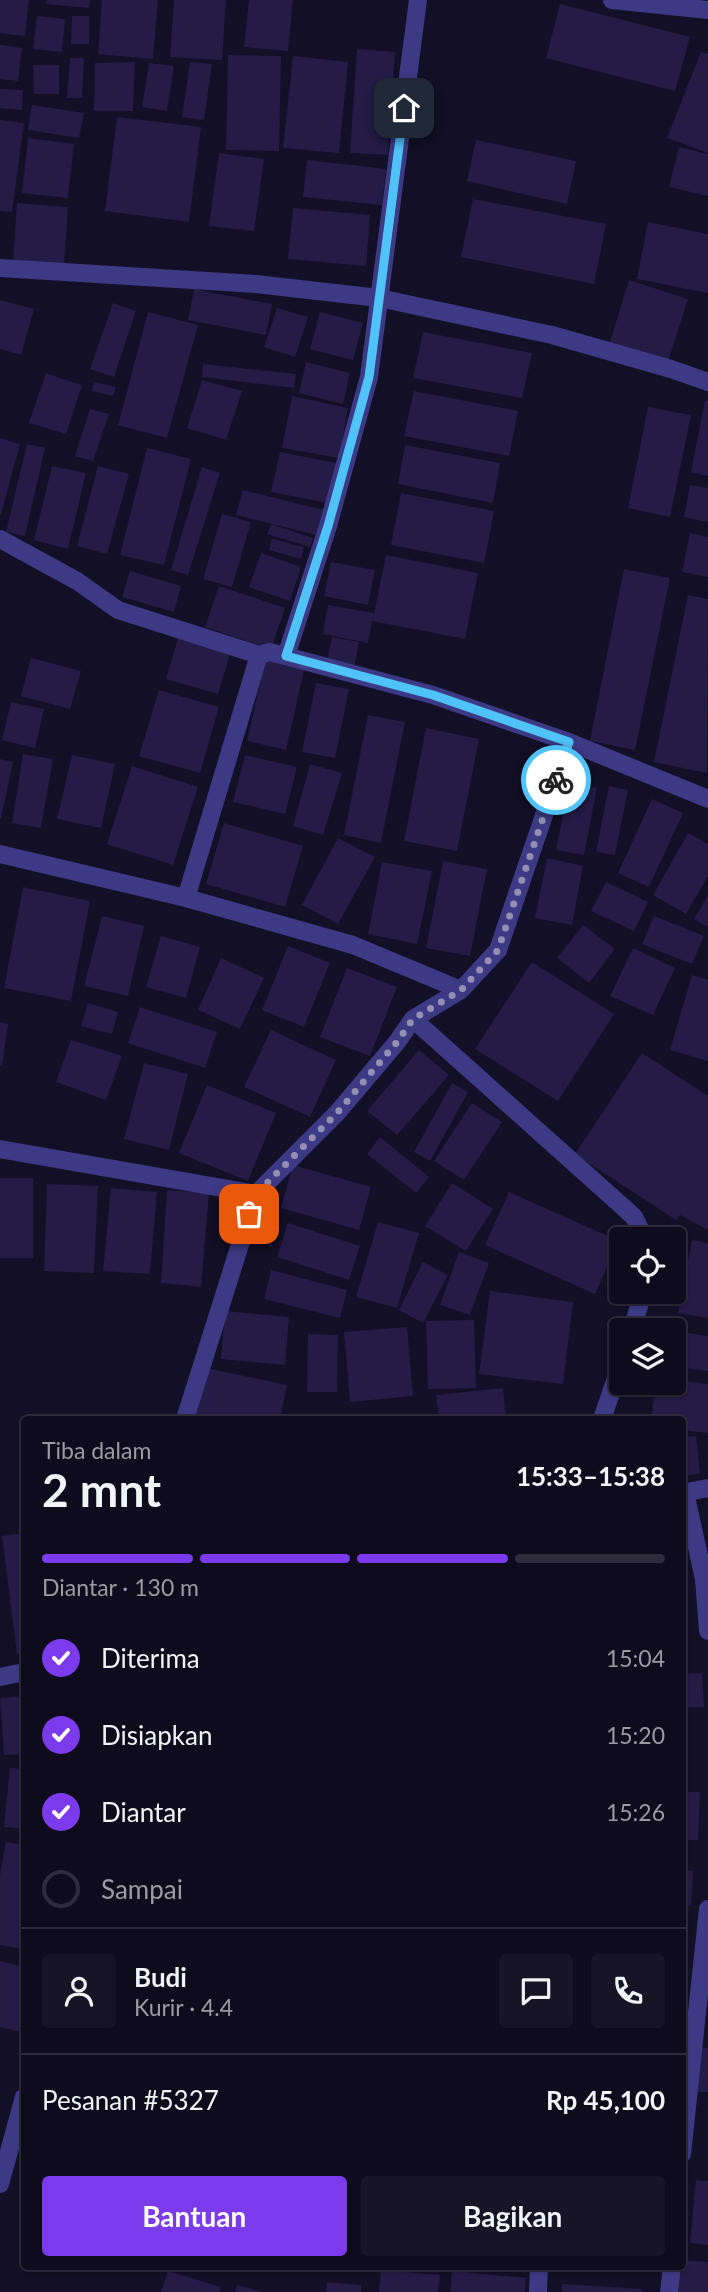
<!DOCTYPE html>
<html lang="id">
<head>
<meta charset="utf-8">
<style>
  body { margin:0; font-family:Lato,sans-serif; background:#171425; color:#f1f3f6; height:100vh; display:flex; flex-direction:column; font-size:26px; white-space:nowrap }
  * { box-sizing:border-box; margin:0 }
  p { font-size:23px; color:#9b9ba3 }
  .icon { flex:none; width:38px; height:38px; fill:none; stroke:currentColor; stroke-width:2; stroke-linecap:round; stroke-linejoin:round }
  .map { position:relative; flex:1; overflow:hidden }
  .side { position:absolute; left:21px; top:1416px; width:665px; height:854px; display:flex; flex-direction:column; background:#0e0b1c; border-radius:7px; box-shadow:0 2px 5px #0004,0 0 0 2px #2e2b3b }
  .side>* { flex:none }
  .tools { position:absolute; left:609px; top:1227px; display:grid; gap:14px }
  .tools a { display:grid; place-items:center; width:77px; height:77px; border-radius:7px; background:#0e0b1c; box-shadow:0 2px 5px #0004,0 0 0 2px #2e2b3b; font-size:35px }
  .pin { position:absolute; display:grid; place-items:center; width:60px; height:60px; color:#fff; margin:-30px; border-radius:14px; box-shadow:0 4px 10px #0006 }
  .courier { position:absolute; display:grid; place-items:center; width:70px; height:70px; margin:-35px; border:5px solid #4fc3f7; border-radius:50%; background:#fff; color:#222; box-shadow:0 2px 9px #0007 }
  .head em { font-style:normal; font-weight:700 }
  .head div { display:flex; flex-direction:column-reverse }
  .head { display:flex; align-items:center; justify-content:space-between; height:119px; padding:0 21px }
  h1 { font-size:46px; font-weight:700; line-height:52px }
  .bar { display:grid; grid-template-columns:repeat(4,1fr); gap:10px 7px; align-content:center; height:84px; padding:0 21px }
  .bar i { height:9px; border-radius:5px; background:#2e2b3b }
  .bar .selected { background:#7c3aed }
  .bar p { grid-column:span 4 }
  .line { display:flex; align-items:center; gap:18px; padding:0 21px; border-top:2px solid #2e2b3b }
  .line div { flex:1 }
  .round { display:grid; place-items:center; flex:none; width:74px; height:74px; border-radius:7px; background:#171425 }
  ol { padding:0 21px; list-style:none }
  li { display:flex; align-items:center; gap:21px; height:77px }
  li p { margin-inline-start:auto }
  li .icon { padding:7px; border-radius:50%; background:#7c3aed; color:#fff; stroke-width:4 }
  li:last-child { color:#9b9ba3 }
  li i { width:38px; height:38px; border:4px solid #2e2b3b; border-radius:50% }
  .cta { display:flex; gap:14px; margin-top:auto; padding:14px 21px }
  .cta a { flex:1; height:80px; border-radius:7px; background:#7c3aed; color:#fff; font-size:28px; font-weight:700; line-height:80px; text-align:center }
  .cta a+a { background:#171425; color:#f1f3f6 }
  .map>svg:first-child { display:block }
  .building { fill:#241b47 }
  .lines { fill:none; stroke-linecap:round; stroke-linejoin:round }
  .minor { stroke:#3d3a85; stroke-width:18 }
  .done { stroke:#948fb3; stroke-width:7; stroke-dasharray:0 12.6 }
  .route { stroke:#4fc3f7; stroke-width:9 }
</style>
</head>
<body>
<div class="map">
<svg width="708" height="2292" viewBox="0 0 708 2292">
  <rect width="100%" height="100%" fill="#130f26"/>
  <path class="building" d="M0,0H29L25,36L0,33Z
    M47,0H90L89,8L46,4Z
    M102,0H158L153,59L98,54Z
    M174,0H226L222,60L170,57Z
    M249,0H293L288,51L244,47Z
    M560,4L690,37L675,91L546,58Z
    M37,16L65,19L62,52L33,49Z
    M72,16H89V44H71Z
    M0,45L22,48L18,81L0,79Z
    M357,49L395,52L388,155L350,153Z
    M701,52L708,54V153L667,138Z
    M228,55L281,56L279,151L226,150Z
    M293,56L348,62L339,153L283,148Z
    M70,58H84L82,98H67Z
    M135,62L133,111H94L95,63Z
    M190,62L212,64L204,120L182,117Z
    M149,63L174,66L167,111L142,107Z
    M33,65H59V94H34Z
    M0,89L23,90L22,110L0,108Z
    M32,105L84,113L79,138L28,130Z
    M117,117L201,127L189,222L105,211Z
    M0,120L24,123L12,212L0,211Z
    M28,138L74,144L68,198L22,193Z
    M476,140L576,161L567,204L467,181Z
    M679,147L708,154V196L669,187Z
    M219,153L264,159L254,231L209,226Z
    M307,160L386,169L382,205L303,197Z
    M473,199L606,224L594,284L461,257Z
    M17,203L68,207L64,266L13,262Z
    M293,208L370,215L366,266L288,259Z
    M648,222L708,234V293L637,279Z
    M629,280L688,299L668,362L609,345Z
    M194,289L272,304L266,335L188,320Z
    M0,300L34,309L21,355L0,349Z
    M113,303L136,311L114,377L90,369Z
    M277,308L308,317L295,357L264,347Z
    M148,312L198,325L167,438L118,425Z
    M320,312L363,323L353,360L310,349Z
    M423,332L532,353L522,398L413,378Z
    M306,362L350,373L343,404L299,393Z
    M203,364L296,374L294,388L202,377Z
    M46,373L82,385L66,434L29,423Z
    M202,380L242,391L226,440L187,428Z
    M94,382L116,387L113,396L92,391Z
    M414,391L518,411L509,456L404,436Z
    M292,396L348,408L339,458L282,448Z
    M705,400L708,401V476L691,472Z
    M648,407L691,415L670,517L628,508Z
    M90,409L109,414L93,461L75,456Z
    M0,438L20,444L1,514H0Z
    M27,444L45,448L25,536L6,532Z
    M405,445L500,463L493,503L398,484Z
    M147,448L191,459L164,565L120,555Z
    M280,452L336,463L328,503L271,492Z
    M52,466L86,473L68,549L34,540Z
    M98,466L129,474L107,554L77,546Z
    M202,467L220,473L188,575L171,570Z
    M690,485L708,488V522L684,517Z
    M243,490L324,510L317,535L236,515Z
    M401,493L494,511L484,563L391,545Z
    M222,514L251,522L232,587L203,579Z
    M271,524L313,538L310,547L267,534Z
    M690,533L708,537V577L682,572Z
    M272,539L304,547L301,559L269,550Z
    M261,553L301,567L290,601L249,587Z
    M386,555L478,573L465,639L372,621L368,643L323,634L328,605L374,613Z
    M331,562L375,570L368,605L324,596Z
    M624,569L670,578L635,750L590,741Z
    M130,571L181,586L174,612L122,597Z
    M219,586L285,608L271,649L205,627Z
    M688,595L708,599L707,773L654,762Z
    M180,632L232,647L218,694L166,679Z
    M332,637L359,642L354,669L326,664Z
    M31,658L81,671L70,709L21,696Z
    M266,658L305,666L286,750L247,741Z
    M316,683L349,689L335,758L302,752Z
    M159,690L219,707L200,773L139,756Z
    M11,702L44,709L35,748L2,740Z
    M368,715L405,722L381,843L344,835Z
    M426,728L479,739L457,851L404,841Z
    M23,754L53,759L41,828L12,823Z
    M72,755L115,764L101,828L57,819Z
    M245,755L297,767L285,814L233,802Z
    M0,759L13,762L1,818H0Z
    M310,764L342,773L323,835L293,826Z
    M132,766L198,787L173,865L107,844Z
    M569,783L597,788L584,855L556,850Z
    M609,786L628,790L615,855L596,852Z
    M652,799L683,813L649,887L618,873Z
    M224,823L303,846L285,907L206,884Z
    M688,833L708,844V876L686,914L653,895Z
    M338,838L375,857L338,924L302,905Z
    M547,858L583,866L572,925L535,918Z
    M443,861L487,869L470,956L426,948Z
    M382,862L432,871L417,944L368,934Z
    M606,882L648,902L634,931L591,911Z
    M23,887L90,901L71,1001L4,988Z
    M708,895V927L694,919Z
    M102,916L144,926L128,996L84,986Z
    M654,916L704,936L692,964L642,944Z
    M583,925L615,949L589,983L557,958Z
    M161,936L200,947L186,998L146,987Z
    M288,946L330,963L304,1027L262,1010Z
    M633,948L675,968L653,1015L610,996Z
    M221,958L264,978L240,1029L198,1010Z
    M532,962L614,1014L558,1101L475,1049Z
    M347,968L397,987L370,1056L320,1037Z
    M692,975L708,980V1061L670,1050Z
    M88,1003L118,1012L112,1034L81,1026Z
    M140,1007L217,1032L205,1068L128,1043Z
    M0,1022L8,1024L2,1066H0Z
    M271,1030L336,1060L310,1117L244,1087Z
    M71,1040L122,1056L106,1100L56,1082Z
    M419,1050L449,1075L397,1135L367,1111Z
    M642,1053L708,1096V1230L680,1215L676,1220L575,1154Z
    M144,1063L188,1074L169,1150L124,1139Z
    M452,1083L468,1092L430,1161L414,1152Z
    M207,1085L276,1113L248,1181L179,1153Z
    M472,1103L502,1122L464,1180L434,1161Z
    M380,1137L429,1177L416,1193L367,1154Z
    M293,1165L371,1187L359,1230L281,1208Z
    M0,1178H33V1258H0Z
    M452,1183L493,1209L466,1251L425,1226Z
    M47,1184L98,1186L94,1273L44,1271Z
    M111,1188L157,1192L150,1274L103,1271Z
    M167,1190L209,1193L201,1287L161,1283Z
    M509,1192L619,1241L595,1294L485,1245Z
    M378,1222L419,1233L397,1308L356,1297Z
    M288,1223L360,1246L349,1280L277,1257Z
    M692,1240L708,1243V1318L678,1313Z
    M459,1252L489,1263L470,1315L440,1305Z
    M423,1262L448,1275L423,1323L399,1310Z
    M271,1270L347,1290L340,1318L264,1299Z
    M490,1291L573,1302L563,1384L479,1374Z
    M225,1311L289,1317L285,1365L221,1359Z
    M474,1320L476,1388L428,1389L426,1321Z
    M407,1327L413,1396L350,1402L344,1332Z
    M681,1332L708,1336V1371L677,1367Z
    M308,1334L338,1335L337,1392H307Z
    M206,1368L287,1385L280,1419H194Z
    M674,1380L708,1384V1433L682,1430V1419H651L656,1382H674Z
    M503,1388L506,1419H439L436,1395Z
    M378,1416V1419H357V1417Z
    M696,1436L700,1474L682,1476V1437Z
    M24,1533V1653L17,1654L2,1536Z
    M702,1673L704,1707H682V1674Z
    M24,1696V1754L4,1755L0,1698Z
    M10,1768L24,1769V1829L4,1827Z
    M682,1792H700L698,1840H682Z
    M6,1842L24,1845V1949L0,1945V1875Z
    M682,1870L693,1871L691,1906L682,1905Z
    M0,1961L24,1967V2017L21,2032L0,2027Z
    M698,2048H708V2092H697Z
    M696,2180L708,2181V2245L690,2243Z
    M682,2260L708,2262V2292H676L677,2266H682Z
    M293,2266H336V2271L293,2268Z
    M381,2270L440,2275L438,2292H379Z
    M168,2271L221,2287L220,2292H161Z
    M452,2271L526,2278L525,2292H450Z
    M327,2282L361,2285V2292H326Z
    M562,2284L642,2289V2292H562Z
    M237,2285L260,2291V2292H235Z"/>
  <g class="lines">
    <path class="minor" d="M612,0L708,10
      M0,268L256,284L379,298L552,335L671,369L708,382
      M0,539L77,581L118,610L259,655L270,652L433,695L569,742L708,799
      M286,656L328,526L369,377L418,0
      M0,854L186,898L353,945L461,990
      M186,898L259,655
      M413,1019L622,1206L634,1217L645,1239
      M0,1149L256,1194
      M632,1330L643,1292
      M185,1419L256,1194L337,1113L397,1042L413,1019L461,990L498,950L569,742
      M602,1419L621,1364
      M685,1492L704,1579L708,1631
      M682,1493L708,1488
      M0,1677L24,1672
      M682,2154L708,1909
      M0,2184L24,2097
      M538,2292L539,2266
      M669,2292L672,2266"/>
  </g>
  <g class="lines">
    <path class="done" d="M249,1214L256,1194L337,1113L397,1042L413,1019L461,990L498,950L556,780"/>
    <path class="route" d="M404,108L369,377L328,526L286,656L433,695L569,742L556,780"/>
  </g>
</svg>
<div class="tools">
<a><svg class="icon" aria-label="locate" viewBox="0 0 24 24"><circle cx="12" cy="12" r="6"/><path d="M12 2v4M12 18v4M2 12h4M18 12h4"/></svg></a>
<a><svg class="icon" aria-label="layers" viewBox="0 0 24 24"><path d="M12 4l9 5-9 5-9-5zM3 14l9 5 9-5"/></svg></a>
</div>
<div class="pin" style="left:249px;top:1214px;background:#ea580c"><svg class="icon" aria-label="bag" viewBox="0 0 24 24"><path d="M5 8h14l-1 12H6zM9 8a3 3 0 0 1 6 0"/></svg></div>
<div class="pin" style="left:404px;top:108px;background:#1f2937"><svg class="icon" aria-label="home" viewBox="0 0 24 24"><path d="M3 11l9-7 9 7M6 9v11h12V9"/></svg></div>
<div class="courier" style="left:556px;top:780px"><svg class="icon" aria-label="bike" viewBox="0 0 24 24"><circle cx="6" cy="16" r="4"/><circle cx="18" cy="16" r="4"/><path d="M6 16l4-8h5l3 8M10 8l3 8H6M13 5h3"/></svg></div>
<section class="side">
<div class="head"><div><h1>2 mnt</h1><p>Tiba dalam</p></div><em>15:33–15:38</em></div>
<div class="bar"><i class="selected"></i><i class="selected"></i><i class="selected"></i><i></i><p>Diantar · 130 m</p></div>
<ol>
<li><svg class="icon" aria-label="check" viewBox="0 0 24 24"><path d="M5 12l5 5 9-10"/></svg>Diterima<p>15:04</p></li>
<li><svg class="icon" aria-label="check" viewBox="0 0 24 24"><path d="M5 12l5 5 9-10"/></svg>Disiapkan<p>15:20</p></li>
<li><svg class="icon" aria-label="check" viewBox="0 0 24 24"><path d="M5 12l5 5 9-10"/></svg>Diantar<p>15:26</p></li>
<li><i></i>Sampai</li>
</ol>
<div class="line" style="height:126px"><a class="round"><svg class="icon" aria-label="person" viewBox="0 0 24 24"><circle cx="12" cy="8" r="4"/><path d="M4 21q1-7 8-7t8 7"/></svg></a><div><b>Budi</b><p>Kurir · 4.4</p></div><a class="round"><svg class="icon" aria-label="chat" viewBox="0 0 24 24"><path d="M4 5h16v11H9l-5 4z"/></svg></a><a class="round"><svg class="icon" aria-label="phone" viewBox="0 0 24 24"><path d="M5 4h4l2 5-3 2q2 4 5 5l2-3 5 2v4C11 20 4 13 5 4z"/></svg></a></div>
<div class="line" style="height:91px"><div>Pesanan #5327</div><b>Rp 45,100</b></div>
<div class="cta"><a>Bantuan</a><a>Bagikan</a></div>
</section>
</div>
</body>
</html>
